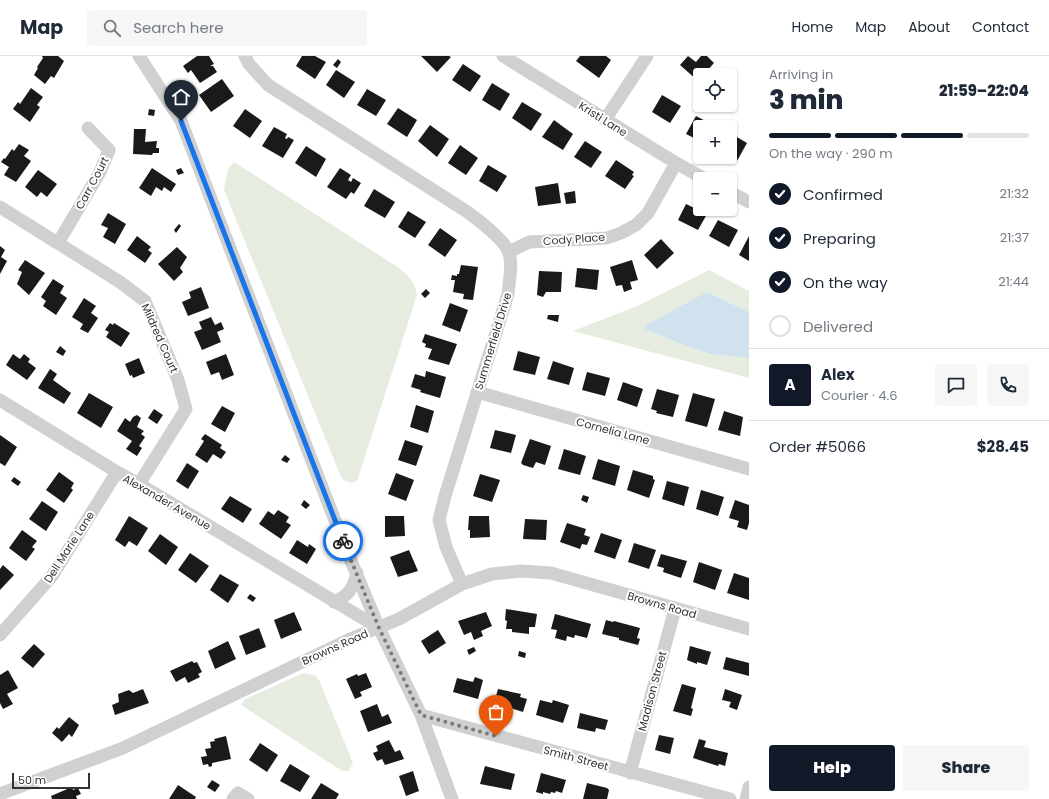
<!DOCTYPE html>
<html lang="en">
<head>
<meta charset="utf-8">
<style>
  body { margin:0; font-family:Poppins,sans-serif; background:#f6f6f7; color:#1f2937; height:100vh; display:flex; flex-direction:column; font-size:15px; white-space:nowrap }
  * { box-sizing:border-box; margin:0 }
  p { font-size:13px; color:#747a83 }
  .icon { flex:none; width:22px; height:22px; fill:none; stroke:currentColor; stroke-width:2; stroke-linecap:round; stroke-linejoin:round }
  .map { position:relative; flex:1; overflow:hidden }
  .details { display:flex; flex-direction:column; background:#fff; width:300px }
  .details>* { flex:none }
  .controls { position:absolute; left:693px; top:12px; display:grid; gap:8px }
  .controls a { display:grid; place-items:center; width:44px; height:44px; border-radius:4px; background:#fff; box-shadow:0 1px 3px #0004; font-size:20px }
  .scale { position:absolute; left:12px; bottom:10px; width:78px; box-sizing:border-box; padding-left:4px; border:2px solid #333; border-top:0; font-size:11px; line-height:14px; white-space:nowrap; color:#333; -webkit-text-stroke:3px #fff; paint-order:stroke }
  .pin { position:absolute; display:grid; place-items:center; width:34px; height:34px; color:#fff; margin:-41px -17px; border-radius:50% 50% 50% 0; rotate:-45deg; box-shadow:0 0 4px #0007 }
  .pin .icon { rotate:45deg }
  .courier { position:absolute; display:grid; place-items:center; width:40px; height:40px; margin:-20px; border:3px solid #1a73e8; border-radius:50%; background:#fff; color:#222; box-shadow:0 1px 5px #0007 }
  .summary em { font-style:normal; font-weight:800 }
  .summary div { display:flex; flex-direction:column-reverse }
  .summary { display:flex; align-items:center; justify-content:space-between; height:68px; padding:0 20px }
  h1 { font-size:26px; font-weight:800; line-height:30px }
  .bar { display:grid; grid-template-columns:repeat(4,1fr); gap:6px 4px; align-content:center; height:48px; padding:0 20px }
  .bar i { height:5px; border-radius:3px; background:#e0e1e3 }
  .bar .active { background:#111827 }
  .bar p { grid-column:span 4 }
  .line { display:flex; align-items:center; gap:10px; padding:0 20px; border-top:1px solid #e0e1e3 }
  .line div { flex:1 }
  .round { display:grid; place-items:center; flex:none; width:42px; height:42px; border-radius:4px; background:#f6f6f7 }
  ol { padding:0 20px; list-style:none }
  li { display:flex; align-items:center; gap:12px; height:44px }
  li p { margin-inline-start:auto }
  li .icon { padding:4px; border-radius:50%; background:#111827; color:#fff; stroke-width:4 }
  li:last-child { color:#747a83 }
  li i { width:22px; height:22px; border:2px solid #e0e1e3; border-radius:50% }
  .primary-button { display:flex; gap:8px; margin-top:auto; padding:8px 20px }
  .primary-button a { flex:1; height:46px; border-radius:4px; background:#111827; color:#fff; font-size:16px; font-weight:800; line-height:46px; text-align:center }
  .primary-button a+a { background:#f6f6f7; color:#1f2937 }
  header { display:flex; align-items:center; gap:24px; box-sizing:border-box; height:56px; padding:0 20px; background:#fff; border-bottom:1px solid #e0e1e3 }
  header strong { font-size:19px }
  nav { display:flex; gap:22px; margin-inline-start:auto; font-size:14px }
  .search { width:280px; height:36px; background:#f6f6f7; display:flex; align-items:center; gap:10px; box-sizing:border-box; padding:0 14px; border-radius:4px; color:#747a83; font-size:15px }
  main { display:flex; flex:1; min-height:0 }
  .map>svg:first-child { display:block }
  .green { fill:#e6ecdf }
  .water { fill:#cfe2ee }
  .building { fill:#1a1a1a }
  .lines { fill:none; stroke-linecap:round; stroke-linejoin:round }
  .minor { stroke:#d0d0d0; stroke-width:13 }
  .done { stroke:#7a7a7a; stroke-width:4; stroke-dasharray:0 7.2 }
  .route { stroke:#1a73e8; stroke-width:5 }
  .labels { text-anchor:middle; stroke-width:4; stroke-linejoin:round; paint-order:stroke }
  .street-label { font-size:11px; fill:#333; stroke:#fff }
</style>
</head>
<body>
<header>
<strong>Map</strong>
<div class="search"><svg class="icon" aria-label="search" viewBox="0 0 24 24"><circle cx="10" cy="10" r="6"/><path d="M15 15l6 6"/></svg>Search here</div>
<nav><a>Home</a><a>Map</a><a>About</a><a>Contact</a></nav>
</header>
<main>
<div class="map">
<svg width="749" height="743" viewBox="0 0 749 743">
  <rect width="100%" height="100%" fill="#fff"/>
  <path class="green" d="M234,106L396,210C408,219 414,224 417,239L357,425L350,427L342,423L224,134L228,113Z
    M709,214L749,235V256L707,236L645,273L681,288L710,298L749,302V322L573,275L637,250Z
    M303,617L315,619L319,624L353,707L349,715H342L241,649L245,643Z"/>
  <path class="water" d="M707,236L749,256V302L710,298L681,288L645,273L646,269Z"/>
  <path class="building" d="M42,0H58L64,5L54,22L51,20L45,28L34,19L38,12L37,11L43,2Z
    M197,0H209L214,8L210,10H213L217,16L200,27L191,14L188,17L183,10Z
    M302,0H315L326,6L315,23L296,10Z
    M421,0H449L451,1L437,16Z
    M580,0H606L611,4L599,22L576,5Z
    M688,0L696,6L701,0H707L714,7L705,17L707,19H700V24H697L680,9Z
    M338,3L341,6L337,12L333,9Z
    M463,8L481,20L470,36L452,24Z
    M336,14L355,26L344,42L326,29Z
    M222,23L234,40L211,56L199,39Z
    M492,27L510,38L500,55L482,44Z
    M31,32L43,41L37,49L40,51L30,66L13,53L18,46L20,48Z
    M367,33L386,44L376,60L357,49Z
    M662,39L681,50L670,67L652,56Z
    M522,46L542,58L531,75L512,62Z
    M398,52L417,64L407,81L387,68Z
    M149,53L155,54L154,60L148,59Z
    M245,53L262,65L250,82L233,70Z
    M696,60L715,70L700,71V85L686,78Z
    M554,64L573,78L563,94L542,81Z
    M430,69L449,83L437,101L418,85Z
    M274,71L287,78L285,82L287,83L288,81L294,84L283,102L262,90Z
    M134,73H146L145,86L157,85L156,92H159V97H153L152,99L133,98Z
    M730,77L747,87L737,105L730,100Z
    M585,85L602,96L591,112L574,101Z
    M19,88L29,94L24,100L31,105L16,126L4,119L9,111L1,106L4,102L5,103L12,93L14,95Z
    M460,89L478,102L466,119L448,107Z
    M306,90L326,103L316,121L295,107Z
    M616,104L634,116L632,119L634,120L625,133L605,120Z
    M488,109L507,120L497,136L479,125Z
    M152,112L176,128L171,136L164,131L162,135L156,131L151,140L139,132Z
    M181,112L184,117L178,119L176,114Z
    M340,112L351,119L348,124L351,126L353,122L361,127L354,138L351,136L346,143L327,131Z
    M38,114L57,128L47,141L41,136L37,141L25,131Z
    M558,127L561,147L538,150L535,131Z
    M374,133L395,146L385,162L364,150Z
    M575,135L576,147L566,148L564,137Z
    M686,148L707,158L698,174L678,164Z
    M408,155L426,166L415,182L398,171Z
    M108,157L126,168L115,188L103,181L108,172L101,169Z
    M718,164L738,174L729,191L709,180Z
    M179,168L181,170L176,177L174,174Z
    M440,172L457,184L445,201L428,189Z
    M137,180L151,191L148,194L152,197L145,207L127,194Z
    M749,180V205L739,199Z
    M661,183L674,197L657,213L644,199Z
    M0,190L5,194L1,201L7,205L0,218Z
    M177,191L187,201L180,212L183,216L174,225L158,208Z
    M25,204L45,217L29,239L17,228L22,216L18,214Z
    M632,204L638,224L630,226L632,233L624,236L622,229L616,230L610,211Z
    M461,209L478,211L473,244L463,243L464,238L453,236L455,224H451L452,219L457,220V218H459Z
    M577,212L599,214L597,234L575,231Z
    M539,215L562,216L561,236H546L543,241L537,239Z
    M53,223L64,230L60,237L67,242L56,259L43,250L46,245L41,241Z
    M201,231L209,252L188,260L182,246L191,242L189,236Z
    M426,233L430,237L425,242L421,238Z
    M84,242L96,250L91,257L98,262L88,277L80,273L83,268L72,261Z
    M450,247L468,254L460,276L442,269Z
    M548,259H559L558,266L547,263Z
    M211,261L215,269L221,266L224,273L217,276L221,286L202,294L194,276L202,273L199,266Z
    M110,267L113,269L114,267L130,277L121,291L106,281L109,276L105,274Z
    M425,278L457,288L449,309L428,303L432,293L425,291L426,288L422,286Z
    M60,290L66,295L63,300L56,296Z
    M518,295L540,301L535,319L513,314Z
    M13,298L20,303L24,298L30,303L28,306L36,312L27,324L6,309Z
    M226,298L234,319L222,324L219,316L211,319L206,306Z
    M139,302L145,317L133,322L132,319L130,320L125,308Z
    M553,305L574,312L569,329L547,323Z
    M50,313L57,318L53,324L71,337L64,348L38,332Z
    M426,315L446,321L440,342L420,336L421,334L411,331L415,318L425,321Z
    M587,316L610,322L605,340L582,334Z
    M623,326L643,333L637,351L617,344Z
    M657,333L679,339L673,361L656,357L657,355L651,353Z
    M89,337L113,351L101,372L77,357Z
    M693,337L715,343L707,371L685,365Z
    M416,349L434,355L428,377L410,371Z
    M222,350L235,357L225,376L211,368Z
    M154,353L163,359L157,368L148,362Z
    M724,355L743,361L740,380L718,374Z
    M137,359L141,362L137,371L144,375L141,378L145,381L139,390L142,392L137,400L126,393L132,385L117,375L125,362L130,366L133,361Z
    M495,374L516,379L511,397L490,392Z
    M205,378L222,389L220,392L226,396L221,403L213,398L207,407L195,399L204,385L201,383Z
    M0,379L17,391L5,410L0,407Z
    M530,383L551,390L545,409L536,406L533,412L523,409L521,407Z
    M405,384L423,390L416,410L398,404Z
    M564,393L586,400L580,419L558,413Z
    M285,399L290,403L287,407L281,404Z
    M598,403L620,410L615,430L592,423Z
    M187,407L199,415L188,433L176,425Z
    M633,414L653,420V423L655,424L649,442L627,434Z
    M59,416L74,427L71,432L73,434L64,447L46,434Z
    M396,417L414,424L406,445L388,438Z
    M480,418L500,424L492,446L473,440Z
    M14,421L21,426L18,430L11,425Z
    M667,425L689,431L684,450L662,443Z
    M701,434L724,441L718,460L696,453Z
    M583,439L589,441L587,447L581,444Z
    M230,440L252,453L243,467L221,453Z
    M304,444L310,449L306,453L301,449Z
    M735,444L749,449V467L747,474L737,471L739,465L729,462Z
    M42,445L58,456L46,475L29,463Z
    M278,454L289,461L286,466L291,469L281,483L259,468L268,455L274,459Z
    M129,460L148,472L137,490L129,485L125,491L115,484Z
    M385,460H404L405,480L385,481Z
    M469,460H489L490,481L470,482V474H468Z
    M525,463L547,464L546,484L523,483Z
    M567,467L586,473L584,479L590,481L587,489L582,488L580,493L560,486Z
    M22,474L37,485L32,491L35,493L26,505L9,492Z
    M601,477L622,484L615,503L594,496Z
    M160,478L178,491L166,509L148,495Z
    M297,484L308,491L309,488L316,493L307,508L289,497Z
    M634,487L656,494L649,513L628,506Z
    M409,494L418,515L398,521L390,501Z
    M190,497L209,510L196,527L178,514Z
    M661,498L687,505L681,522L663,516L664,512L657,510Z
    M699,506L722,514L715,534L693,526Z
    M3,509L14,519L0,534V513Z
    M734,517L749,522V544L727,537Z
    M220,518L239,529L228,547L210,534Z
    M250,538L256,542L253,546L247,542Z
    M506,553L537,558L535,571H529V578L512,576V573H506L507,565L505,564Z
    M294,556L302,574L281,583L274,564Z
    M486,556L492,570L481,575L483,580L474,584L471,576L464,579L458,565Z
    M555,558L591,568L587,582L575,579L574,582L567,580L566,585L555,582L557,574L551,573Z
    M606,564L613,566L614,565L640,572L637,582L640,583L638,589L619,584V582L602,578Z
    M259,572L266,591L246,599L239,580Z
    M438,574L446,587L429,598L421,585Z
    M228,585L236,603L215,613L208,595Z
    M34,588L45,598L33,612L21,602Z
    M690,590L711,596L707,609L697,606V608L687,604Z
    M474,591L476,595L469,599L467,594Z
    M519,595L526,597L525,602L518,600Z
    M726,601L749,607V620L723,613Z
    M192,605L194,607L197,606L202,616L198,618L200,621L188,627L185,621L176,626L170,615Z
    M8,614L18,632L7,638L13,648L3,653L0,647V619Z
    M366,617L372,631L360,636L362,640L355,643L346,623L357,618L358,620Z
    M475,621L483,624L478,643L453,636L457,622L473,626Z
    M682,628L696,632L691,652L693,653L691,660L673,655Z
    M143,633L149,647L115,659L112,649L119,646L118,638L129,634L133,637Z
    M498,633L521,638L520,641L527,643L523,656L494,647Z
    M725,633L742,639L737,654L729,651L731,646L722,644Z
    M540,644L552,647L553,644L569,649L563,667L536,659Z
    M377,648L382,661L388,658L392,667L368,676L360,655Z
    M580,657L608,664L605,674L596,672L595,676L577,672Z
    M69,661L79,669L72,681L69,678L62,686L52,677L57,671L59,673Z
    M659,679L674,682L670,698L655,694Z
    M226,680L231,703L212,707V710L209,711L208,708L203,709L201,701L207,700L205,693L211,692L210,686L215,685L214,683Z
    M699,683L706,685L704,691L728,697L725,710L719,708L718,710L693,702Z
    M389,684L395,696L400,694L404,703L385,709L382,703L377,705L373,697L378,695L376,690Z
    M260,687L278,699L267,716L249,704Z
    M290,708L310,720L300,736L280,725Z
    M485,710L515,718L511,734L480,728Z
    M413,715L419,735L406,740L399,720Z
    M541,717L566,724L562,737L556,735L555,737L551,736L550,738L543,736V738L536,736Z
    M212,724L220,729L215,736L207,731Z
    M321,727L339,738L336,743H311Z
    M587,727L607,732L609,734L607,743H583Z
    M178,729L196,741L195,743H169Z
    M72,731L73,734L78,732L81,738L76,740L77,743H52L51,740Z"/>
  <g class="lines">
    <path class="minor" d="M139,0L181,65L344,488L379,572L421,659L452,743
      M245,0L249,8L268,29L466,155C477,163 505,184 509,197C513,210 509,225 508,238L445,440L439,464L446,491L462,528
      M503,0L676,107L705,123
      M605,64L647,0
      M730,136L749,146
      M0,151L120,226L145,245L178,324L186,353L139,428
      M58,187L100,116L109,94L88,72
      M509,196L529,186L607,182L621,177L636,169L648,157L676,107
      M477,336L749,413
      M0,344L117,416L139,428L379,572
      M334,546C348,540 353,533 357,517
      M0,579L52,520L117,416
      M421,659L730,743
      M630,717L675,553
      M0,738L123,692L348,584L399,563L462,528L492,518L521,515L551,517L749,573
      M233,743L238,737L248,743
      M746,743L749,731"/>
  </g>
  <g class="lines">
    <path class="done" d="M343,485L379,572L421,659L496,680"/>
    <path class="route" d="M181,65L343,485"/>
  </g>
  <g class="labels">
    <g class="street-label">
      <text transform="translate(603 63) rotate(32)" y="4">Kristi Lane</text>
      <text transform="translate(92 127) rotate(-62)" y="4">Carr Court</text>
      <text transform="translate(574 183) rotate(-4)" y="4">Cody Place</text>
      <text transform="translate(160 282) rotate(66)" y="4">Mildred Court</text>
      <text transform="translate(493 285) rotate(-73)" y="4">Summerfield Drive</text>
      <text transform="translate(613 375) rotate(15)" y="4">Cornelia Lane</text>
      <text transform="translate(167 446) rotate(30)" y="4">Alexander Avenue</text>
      <text transform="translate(69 491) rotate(-57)" y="4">Dell Marie Lane</text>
      <text transform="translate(662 549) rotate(16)" y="4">Browns Road</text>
      <text transform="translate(335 591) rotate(-24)" y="4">Browns Road</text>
      <text transform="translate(652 635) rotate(-75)" y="4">Madison Street</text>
      <text transform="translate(576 702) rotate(15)" y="4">Smith Street</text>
    </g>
  </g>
</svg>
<div class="controls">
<a><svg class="icon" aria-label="locate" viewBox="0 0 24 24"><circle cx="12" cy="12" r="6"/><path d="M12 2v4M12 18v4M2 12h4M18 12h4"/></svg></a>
<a>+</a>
<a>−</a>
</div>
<div class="scale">50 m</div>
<div class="pin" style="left:496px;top:680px;background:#ea580c"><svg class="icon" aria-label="bag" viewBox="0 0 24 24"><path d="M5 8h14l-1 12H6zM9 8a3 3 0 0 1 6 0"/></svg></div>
<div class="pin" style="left:181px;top:65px;background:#1f2937"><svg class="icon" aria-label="home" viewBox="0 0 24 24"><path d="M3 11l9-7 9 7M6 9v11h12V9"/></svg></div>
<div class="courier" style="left:343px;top:485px"><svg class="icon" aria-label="bike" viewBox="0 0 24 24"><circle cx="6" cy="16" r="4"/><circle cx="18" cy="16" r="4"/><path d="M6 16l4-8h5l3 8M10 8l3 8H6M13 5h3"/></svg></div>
</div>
<section class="details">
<div class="summary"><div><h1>3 min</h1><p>Arriving in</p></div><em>21:59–22:04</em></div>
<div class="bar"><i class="active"></i><i class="active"></i><i class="active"></i><i></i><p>On the way · 290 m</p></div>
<ol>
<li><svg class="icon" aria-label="check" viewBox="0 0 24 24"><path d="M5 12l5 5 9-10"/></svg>Confirmed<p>21:32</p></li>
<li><svg class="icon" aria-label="check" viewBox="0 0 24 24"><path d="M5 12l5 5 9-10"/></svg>Preparing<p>21:37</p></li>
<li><svg class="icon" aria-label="check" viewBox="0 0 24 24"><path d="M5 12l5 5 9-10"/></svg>On the way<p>21:44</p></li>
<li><i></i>Delivered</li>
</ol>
<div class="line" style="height:72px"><b class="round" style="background:#111827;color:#fff">A</b><div><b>Alex</b><p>Courier · 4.6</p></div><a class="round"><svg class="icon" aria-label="chat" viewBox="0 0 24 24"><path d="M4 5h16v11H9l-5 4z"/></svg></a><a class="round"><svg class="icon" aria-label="phone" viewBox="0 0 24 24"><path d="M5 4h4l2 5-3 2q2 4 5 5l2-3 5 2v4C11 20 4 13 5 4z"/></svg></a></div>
<div class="line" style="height:52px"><div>Order #5066</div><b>$28.45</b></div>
<div class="primary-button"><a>Help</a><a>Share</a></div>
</section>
</main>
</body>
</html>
